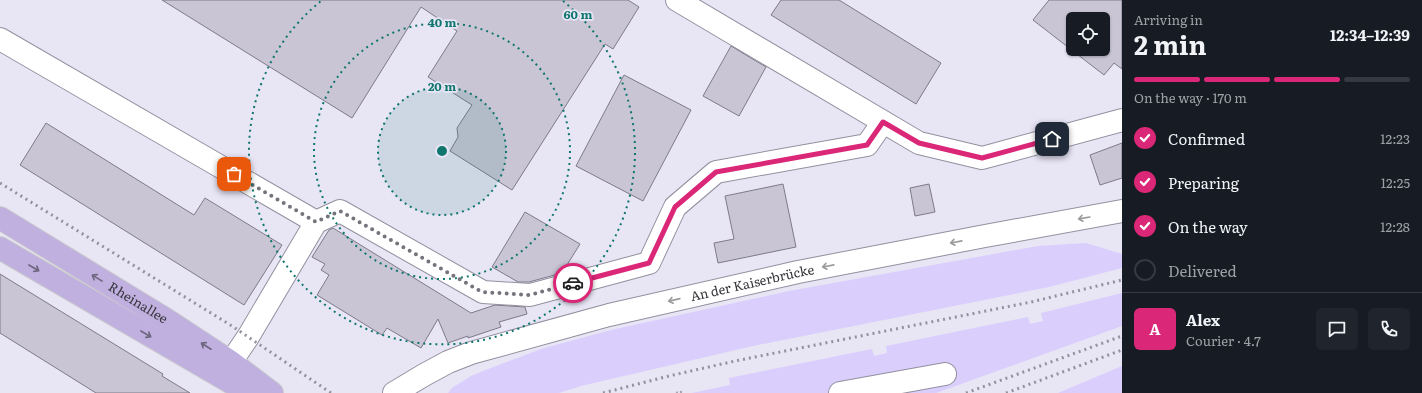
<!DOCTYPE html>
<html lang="en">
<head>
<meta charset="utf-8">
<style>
  body { margin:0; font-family:Literata,serif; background:#20242c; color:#f1f3f6; height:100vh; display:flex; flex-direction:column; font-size:15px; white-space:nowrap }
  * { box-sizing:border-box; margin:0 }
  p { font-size:13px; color:#9ea1a6 }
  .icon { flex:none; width:22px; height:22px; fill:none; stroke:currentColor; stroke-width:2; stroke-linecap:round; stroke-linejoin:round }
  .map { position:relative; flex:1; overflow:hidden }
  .drawer { display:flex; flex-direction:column; background:#171b24; width:300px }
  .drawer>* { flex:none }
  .fabs { position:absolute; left:1066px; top:12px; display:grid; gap:8px }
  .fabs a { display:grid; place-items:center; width:44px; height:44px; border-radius:6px; background:#171b24; box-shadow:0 1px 3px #0004; font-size:20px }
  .pin { position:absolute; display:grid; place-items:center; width:34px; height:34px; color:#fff; margin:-17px; border-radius:8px; box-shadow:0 2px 6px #0006 }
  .courier { position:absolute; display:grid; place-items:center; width:40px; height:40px; margin:-20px; border:3px solid #db2777; border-radius:50%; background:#fff; color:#222; box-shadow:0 1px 5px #0007 }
  .overview em { font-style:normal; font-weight:700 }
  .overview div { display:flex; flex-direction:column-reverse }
  .overview { display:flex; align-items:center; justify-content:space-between; height:68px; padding:0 12px }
  h1 { font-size:26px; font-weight:700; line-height:30px }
  .bar { display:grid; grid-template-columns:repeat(4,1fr); gap:6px 4px; align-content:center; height:48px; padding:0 12px }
  .bar i { height:5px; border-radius:3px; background:#363941 }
  .bar .active { background:#db2777 }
  .bar p { grid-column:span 4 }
  .line { display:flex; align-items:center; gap:10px; padding:0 12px; border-top:1px solid #363941 }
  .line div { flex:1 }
  .round { display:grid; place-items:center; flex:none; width:42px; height:42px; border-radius:6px; background:#20242c }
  ol { padding:0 12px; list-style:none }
  li { display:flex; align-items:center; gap:12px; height:44px }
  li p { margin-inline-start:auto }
  li .icon { padding:4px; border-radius:50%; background:#db2777; color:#fff; stroke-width:4 }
  li:last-child { color:#9ea1a6 }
  li i { width:22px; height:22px; border:2px solid #363941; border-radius:50% }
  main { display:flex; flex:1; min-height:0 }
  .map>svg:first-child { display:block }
  .grass { fill:#dacefd }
  .building { fill:#c9c5d5; stroke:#7e7a89; fill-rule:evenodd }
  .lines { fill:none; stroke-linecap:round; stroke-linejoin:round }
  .minor-casing { stroke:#93909f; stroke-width:24 }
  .major-casing { stroke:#cbcacc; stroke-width:24 }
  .path { stroke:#a6a3b0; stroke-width:2.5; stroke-dasharray:2 2; stroke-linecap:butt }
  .minor { stroke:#fff; stroke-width:22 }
  .major { stroke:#bfb0e0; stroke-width:22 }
  .rail { stroke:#94919c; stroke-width:3; stroke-dasharray:2 4; stroke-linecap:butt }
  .oneway { stroke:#9b9a9d }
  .oneway2 { stroke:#6d667d }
  .done { stroke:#75737c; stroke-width:4; stroke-dasharray:0 7.2 }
  .route { stroke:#db2777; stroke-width:5 }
  .ring { fill:none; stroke:#0f766e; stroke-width:2; stroke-dasharray:2 4 }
  .labels { text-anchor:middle; stroke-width:3.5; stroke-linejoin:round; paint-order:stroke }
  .street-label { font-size:13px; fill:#37353b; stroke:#e8e5f5 }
  .centre { fill:#0f766e; stroke:#e8e5f5; stroke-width:2 }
  .ring-label { font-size:12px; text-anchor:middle; font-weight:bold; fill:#0f766e; stroke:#e8e5f5; stroke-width:3.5; stroke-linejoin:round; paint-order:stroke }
</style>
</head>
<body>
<main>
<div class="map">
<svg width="1122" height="393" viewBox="0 0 1122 393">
  <rect width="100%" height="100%" fill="#e8e5f5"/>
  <path class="grass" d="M1086,243L1122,254V268L1049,287L753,346L581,386L559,393H448L452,388L471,376L483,371L541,349L611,330L789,291L1038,246Z
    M1122,293V326L936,393H692L730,385L729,378L872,349L874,356L887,353L886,346L1028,317L1030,324L1043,321L1041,313Z
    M1122,366V393H1058Z"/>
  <path class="building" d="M162,0H628L639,7L613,49L605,44L512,190L450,151L458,137L457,128L472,105L428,77L457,31L421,7L352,118Z
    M781,0H839L941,63L916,104L771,15Z
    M1049,0H1122V69L1114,63L1104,75L1033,20ZM1073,19H1103V49H1073Z
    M731,46L766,67L739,116L703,96Z
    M624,75L691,110L643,201L576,166Z
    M46,123L194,215L205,198L282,245L244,305L20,165Z
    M1122,143V178L1100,185L1090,155Z
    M783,184L796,247L718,263L714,243L734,239L725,196Z
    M929,184L935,212L915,216L910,188Z
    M525,212L580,244L562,273L529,282H518L492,267Z
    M333,228L471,313L495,305L525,307L527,314L499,322L501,327L468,338V336L448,343L438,319L421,348L387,328L382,335L317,295L329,275L321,270L325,264L312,257L329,230Z
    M0,274L163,374L162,376L190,393H96L0,333Z"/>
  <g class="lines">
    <defs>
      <g id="minor">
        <path d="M677,0L919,143L982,158L1122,120"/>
        <path d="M0,39L316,222L340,211L483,292L530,295L649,263L675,207L716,172L867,145L883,122"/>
        <path d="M231,362L248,337L316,222"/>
        <path id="s1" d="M394,393L424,375L448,362L471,353L609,315L798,272L985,236L1122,211"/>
        <path d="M840,393L945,374"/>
      </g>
      <g id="major">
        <path id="s2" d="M0,218L167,320L231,362L272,393"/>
        <path d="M0,248L249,393"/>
      </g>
    </defs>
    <use href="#minor" class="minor-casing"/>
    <use href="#major" class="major-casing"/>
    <path class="path" d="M676,393L682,392"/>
    <use href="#minor" class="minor"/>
    <use href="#major" class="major"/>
    <path class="rail" d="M0,183L232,326L331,393
      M603,393L669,376L735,361L1031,302L1122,280
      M966,393L1122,336
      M1006,393L1122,350"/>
  </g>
  <defs><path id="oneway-shaft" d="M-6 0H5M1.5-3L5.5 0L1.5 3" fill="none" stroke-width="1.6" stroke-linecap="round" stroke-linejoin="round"/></defs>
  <g class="oneway">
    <use href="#oneway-shaft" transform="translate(1084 218) rotate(170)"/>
    <use href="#oneway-shaft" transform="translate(956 242) rotate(169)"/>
    <use href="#oneway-shaft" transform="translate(828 266) rotate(169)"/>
    <use href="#oneway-shaft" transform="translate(674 300) rotate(167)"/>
  </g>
  <g class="oneway2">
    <use href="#oneway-shaft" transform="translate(34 268) rotate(30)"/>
    <use href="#oneway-shaft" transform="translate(97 278) rotate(-149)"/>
    <use href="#oneway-shaft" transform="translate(146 334) rotate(30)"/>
    <use href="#oneway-shaft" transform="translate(206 346) rotate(-147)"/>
  </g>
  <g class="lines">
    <path class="done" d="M234,174L316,222L340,211L482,292L530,295L573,283"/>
    <path class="route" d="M573,283L649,263L675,207L716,172L867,145L883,122L919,143L982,158L1052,139"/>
  </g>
  <circle cx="442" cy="151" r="64" fill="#0f766e" fill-opacity=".12"/>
  <g class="ring">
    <circle cx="442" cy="151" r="64"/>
    <circle cx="442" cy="151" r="128"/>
    <path d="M563 1A193 193 0 1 1 321 1"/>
  </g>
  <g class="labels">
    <g class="street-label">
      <text dy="5" stroke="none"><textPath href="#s1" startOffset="377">An der Kaiserbrücke</textPath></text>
      <text dy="5" stroke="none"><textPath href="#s2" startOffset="162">Rheinallee</textPath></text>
    </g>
  </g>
  <circle cx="442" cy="151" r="6" class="centre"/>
  <g class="ring-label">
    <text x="578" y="19">60 m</text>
    <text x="442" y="27">40 m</text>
    <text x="442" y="91">20 m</text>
  </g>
</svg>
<div class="fabs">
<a><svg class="icon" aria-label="locate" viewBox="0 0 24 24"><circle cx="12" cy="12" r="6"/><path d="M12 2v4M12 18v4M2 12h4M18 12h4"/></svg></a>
</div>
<div class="pin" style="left:234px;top:174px;background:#ea580c"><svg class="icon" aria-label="bag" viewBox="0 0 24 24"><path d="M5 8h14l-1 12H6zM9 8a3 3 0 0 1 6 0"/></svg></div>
<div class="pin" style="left:1052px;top:139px;background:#1f2937"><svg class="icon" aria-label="home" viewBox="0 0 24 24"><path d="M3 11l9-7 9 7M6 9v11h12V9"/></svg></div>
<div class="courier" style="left:573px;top:283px"><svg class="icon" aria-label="car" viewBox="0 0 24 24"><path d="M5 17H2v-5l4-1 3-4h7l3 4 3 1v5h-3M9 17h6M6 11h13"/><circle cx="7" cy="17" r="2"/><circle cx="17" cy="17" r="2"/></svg></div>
</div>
<section class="drawer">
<div class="overview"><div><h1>2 min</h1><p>Arriving in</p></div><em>12:34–12:39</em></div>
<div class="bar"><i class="active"></i><i class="active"></i><i class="active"></i><i></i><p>On the way · 170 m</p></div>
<ol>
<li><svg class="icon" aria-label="check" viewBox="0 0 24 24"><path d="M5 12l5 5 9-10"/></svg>Confirmed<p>12:23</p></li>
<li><svg class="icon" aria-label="check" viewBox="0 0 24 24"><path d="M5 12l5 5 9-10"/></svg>Preparing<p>12:25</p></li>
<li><svg class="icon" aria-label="check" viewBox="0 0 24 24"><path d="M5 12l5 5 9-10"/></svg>On the way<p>12:28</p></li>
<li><i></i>Delivered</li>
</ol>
<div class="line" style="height:72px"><b class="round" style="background:#db2777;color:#fff">A</b><div><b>Alex</b><p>Courier · 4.7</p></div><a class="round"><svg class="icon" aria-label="chat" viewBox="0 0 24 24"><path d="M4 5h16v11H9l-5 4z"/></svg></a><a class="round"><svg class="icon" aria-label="phone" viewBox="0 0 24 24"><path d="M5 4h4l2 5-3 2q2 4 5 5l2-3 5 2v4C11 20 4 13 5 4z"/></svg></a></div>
</section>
</main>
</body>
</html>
